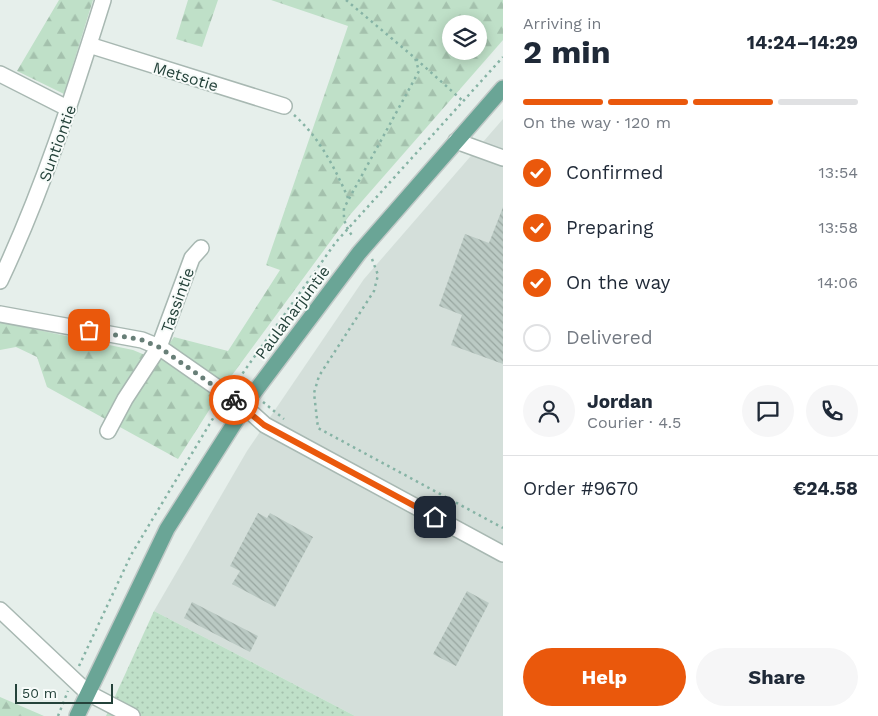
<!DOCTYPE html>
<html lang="en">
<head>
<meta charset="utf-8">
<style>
  body { margin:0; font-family:"Work Sans",sans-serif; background:#f6f6f7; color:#1f2937; height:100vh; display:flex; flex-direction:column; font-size:19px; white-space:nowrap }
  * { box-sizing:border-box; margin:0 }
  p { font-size:16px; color:#747a83 }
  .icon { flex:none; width:28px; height:28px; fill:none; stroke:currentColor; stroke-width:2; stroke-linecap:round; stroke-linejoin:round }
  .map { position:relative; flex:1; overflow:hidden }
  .details { display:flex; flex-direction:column; background:#fff; width:375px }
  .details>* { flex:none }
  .tools { position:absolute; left:442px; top:15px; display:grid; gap:10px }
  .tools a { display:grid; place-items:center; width:45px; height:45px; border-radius:50%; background:#fff; box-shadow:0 2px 12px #0003; font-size:25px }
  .scale { position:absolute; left:15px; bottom:12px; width:98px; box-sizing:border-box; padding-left:5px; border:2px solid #24423a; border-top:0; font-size:14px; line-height:18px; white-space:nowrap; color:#24423a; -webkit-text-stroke:4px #f7fbf9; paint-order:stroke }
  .pin { position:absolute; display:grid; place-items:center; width:42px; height:42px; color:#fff; margin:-21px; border-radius:10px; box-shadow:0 2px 8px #0006 }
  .courier { position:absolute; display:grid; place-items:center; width:50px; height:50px; margin:-25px; border:4px solid #ea580c; border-radius:50%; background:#fff; color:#222; box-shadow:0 1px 6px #0007 }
  .head em { font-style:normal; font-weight:700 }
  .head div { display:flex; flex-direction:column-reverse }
  .head { display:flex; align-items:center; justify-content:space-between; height:85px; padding:0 20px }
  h1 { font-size:32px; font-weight:700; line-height:38px }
  .bar { display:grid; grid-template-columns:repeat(4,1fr); gap:8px 5px; align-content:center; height:60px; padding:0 20px }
  .bar i { height:6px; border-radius:4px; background:#e0e1e3 }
  .bar .active { background:#ea580c }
  .bar p { grid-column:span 4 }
  .line { display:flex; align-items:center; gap:12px; padding:0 20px; border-top:1px solid #e0e1e3 }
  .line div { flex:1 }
  .round { display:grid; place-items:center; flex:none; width:52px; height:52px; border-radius:26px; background:#f6f6f7 }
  ol { padding:0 20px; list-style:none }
  li { display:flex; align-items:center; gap:15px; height:55px }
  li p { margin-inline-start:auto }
  li .icon { padding:5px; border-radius:50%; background:#ea580c; color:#fff; stroke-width:4 }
  li:last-child { color:#747a83 }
  li i { width:28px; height:28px; border:2px solid #e0e1e3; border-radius:50% }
  .primary-button { display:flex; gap:10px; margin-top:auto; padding:10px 20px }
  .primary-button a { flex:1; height:58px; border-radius:30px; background:#ea580c; color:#fff; font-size:20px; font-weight:700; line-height:58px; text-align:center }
  .primary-button a+a { background:#f6f6f7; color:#1f2937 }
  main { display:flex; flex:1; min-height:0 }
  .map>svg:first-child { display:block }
  .built { fill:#d4dfda }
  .green { fill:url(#green-dots) }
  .forest { fill:url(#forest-firs); fill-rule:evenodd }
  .building { fill:url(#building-back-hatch) }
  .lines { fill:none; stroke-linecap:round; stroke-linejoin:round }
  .minor-casing { stroke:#a8b8b2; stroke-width:18 }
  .major-casing { stroke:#c2cac8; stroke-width:18 }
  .path { stroke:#86b3a5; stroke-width:2.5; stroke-dasharray:2.5 4; stroke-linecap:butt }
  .minor { stroke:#fff; stroke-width:15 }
  .major { stroke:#6aa596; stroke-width:15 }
  .done { stroke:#687f78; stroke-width:5; stroke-dasharray:0 9 }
  .route { stroke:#ea580c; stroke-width:6 }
  .labels { text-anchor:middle; stroke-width:4; stroke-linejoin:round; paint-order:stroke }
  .street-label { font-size:16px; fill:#24423a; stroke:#f7fbf9 }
</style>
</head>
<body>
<main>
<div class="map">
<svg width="503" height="716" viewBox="0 0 503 716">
  <defs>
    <pattern id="green-dots" width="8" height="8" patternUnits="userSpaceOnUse" patternTransform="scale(1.25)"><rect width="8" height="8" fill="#bfe0c8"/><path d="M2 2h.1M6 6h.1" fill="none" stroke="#a4c1ad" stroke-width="1.8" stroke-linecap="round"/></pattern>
    <pattern id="forest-firs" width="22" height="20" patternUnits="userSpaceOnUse" patternTransform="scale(1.25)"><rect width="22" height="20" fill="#bfe0c8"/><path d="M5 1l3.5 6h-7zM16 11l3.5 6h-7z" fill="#a4c1ad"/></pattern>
    <pattern id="building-back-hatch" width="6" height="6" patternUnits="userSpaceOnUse" patternTransform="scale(1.25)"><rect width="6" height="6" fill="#bbcac4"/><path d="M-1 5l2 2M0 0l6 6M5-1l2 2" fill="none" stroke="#98a6a0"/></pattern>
  </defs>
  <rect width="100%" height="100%" fill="#e6efeb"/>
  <path class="built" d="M503,119V716H355L154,611L247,451L364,279Z"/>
  <path class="green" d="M154,611L355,716H106Z"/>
  <path class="forest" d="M59,0H93L64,94L17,71Z
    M188,0H218L202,47L176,39Z
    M271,0H503V40L349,216L227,382L178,459L47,387L37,357L16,347L0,350V322L133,350L157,360L174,337L228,351L280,270L266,265L348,26ZM451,24H479V51H451Z
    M0,697L44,716H0Z"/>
  <path class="building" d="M503,207V364L451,345L462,315L439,306L465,234L489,243Z
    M258,513L267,518L270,513L313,537L275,607L232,584L240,571L230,566Z
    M467,591L489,603L456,666L433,654Z
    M192,602L258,636L250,652L184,618Z"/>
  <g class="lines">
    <defs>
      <path id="minor" d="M89,45L284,106
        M0,74L69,109
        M456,141L503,158
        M0,281C43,190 73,96 103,0
        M0,314L142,340L159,347L245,407L265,425L503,554
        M108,431L125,399L159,347L192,258L201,248
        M0,610L88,693L132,716"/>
      <path id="major" d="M77,716L167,529L253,394L359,253L503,88"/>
    </defs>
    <use href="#minor" class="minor-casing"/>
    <use href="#major" class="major-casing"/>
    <path class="path" d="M346,0L415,58L419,71L344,208C343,221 346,228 354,238
      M416,59L464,102
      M294,115C319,137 335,168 348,198
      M372,259L378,275L374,291L319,376L314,393L318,428L503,528
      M235,384L336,242L503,57
      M263,402L284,419
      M79,666L131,555L221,405
      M58,716L68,691"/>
    <use href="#minor" class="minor"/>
    <use href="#major" class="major"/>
  </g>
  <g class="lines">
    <path class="done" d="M89,330L142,340L159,347L234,400"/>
    <path class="route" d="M234,400L264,425L435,517"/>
  </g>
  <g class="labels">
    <g class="street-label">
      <text transform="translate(186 76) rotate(17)" y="6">Metsotie</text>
      <text transform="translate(57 143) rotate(-70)" y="6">Suntiontie</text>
      <text transform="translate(177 300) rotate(-70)" y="6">Tassintie</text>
      <text transform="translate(292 312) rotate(-53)" y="6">Paulaharjuntie</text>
    </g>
  </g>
</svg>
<div class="tools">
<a><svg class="icon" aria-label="layers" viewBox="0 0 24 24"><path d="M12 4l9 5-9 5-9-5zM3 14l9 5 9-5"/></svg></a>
</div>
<div class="scale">50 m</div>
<div class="pin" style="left:89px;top:330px;background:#ea580c"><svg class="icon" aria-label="bag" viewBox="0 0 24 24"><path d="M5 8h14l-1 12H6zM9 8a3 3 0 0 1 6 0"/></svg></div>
<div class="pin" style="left:435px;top:517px;background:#1f2937"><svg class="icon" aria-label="home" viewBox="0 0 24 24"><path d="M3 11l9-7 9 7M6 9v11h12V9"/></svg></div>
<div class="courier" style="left:234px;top:400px"><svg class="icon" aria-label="bike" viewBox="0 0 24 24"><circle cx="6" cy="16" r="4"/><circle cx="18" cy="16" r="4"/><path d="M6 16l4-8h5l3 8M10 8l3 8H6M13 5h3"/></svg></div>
</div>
<section class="details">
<div class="head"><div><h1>2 min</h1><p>Arriving in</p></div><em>14:24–14:29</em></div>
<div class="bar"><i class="active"></i><i class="active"></i><i class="active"></i><i></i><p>On the way · 120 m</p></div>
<ol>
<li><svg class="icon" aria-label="check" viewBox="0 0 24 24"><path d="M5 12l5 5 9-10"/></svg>Confirmed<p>13:54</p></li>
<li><svg class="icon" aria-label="check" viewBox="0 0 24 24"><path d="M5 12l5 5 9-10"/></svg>Preparing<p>13:58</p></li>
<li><svg class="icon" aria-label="check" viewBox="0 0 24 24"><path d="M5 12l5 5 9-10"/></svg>On the way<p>14:06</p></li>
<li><i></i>Delivered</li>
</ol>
<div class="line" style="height:90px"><a class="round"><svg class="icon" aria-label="person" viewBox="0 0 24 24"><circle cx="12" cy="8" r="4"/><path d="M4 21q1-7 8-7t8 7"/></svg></a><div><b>Jordan</b><p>Courier · 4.5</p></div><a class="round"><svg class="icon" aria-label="chat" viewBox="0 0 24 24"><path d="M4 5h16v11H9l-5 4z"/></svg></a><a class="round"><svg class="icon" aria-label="phone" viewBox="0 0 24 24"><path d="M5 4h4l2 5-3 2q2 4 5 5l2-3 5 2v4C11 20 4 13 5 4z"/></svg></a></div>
<div class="line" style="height:65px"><div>Order #9670</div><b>€24.58</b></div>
<div class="primary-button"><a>Help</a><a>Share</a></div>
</section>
</main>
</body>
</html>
